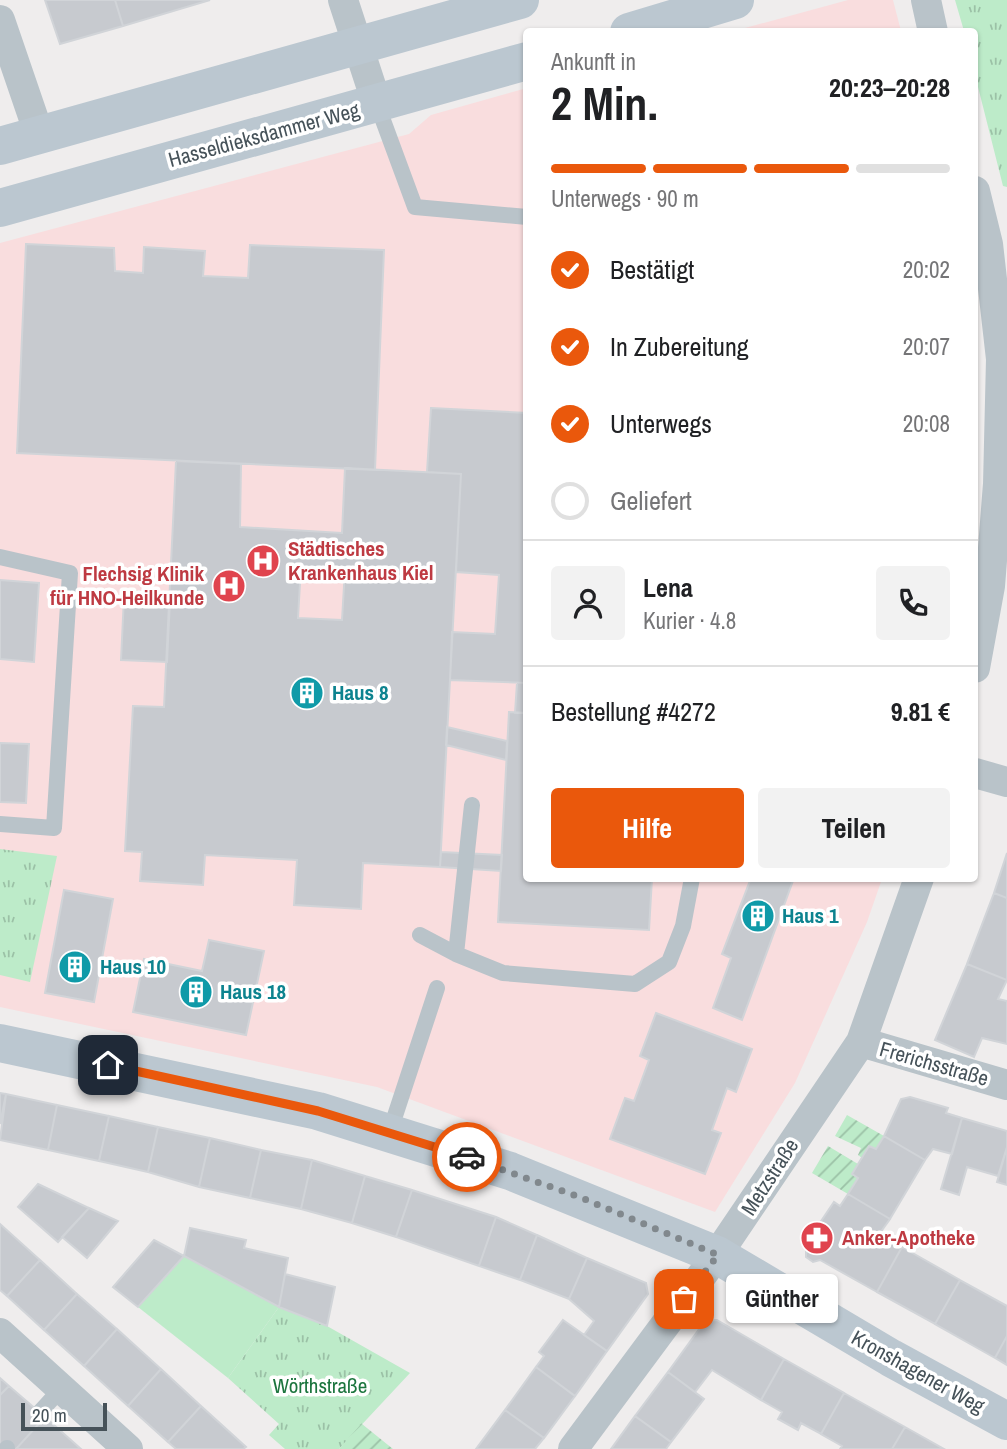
<!DOCTYPE html>
<html lang="de">
<head>
<meta charset="utf-8">
<style>
  body { margin:0; font-family:"Archivo Narrow",sans-serif; background:#f2f2f2; color:#202124; height:100vh; display:flex; flex-direction:column; font-size:26px; white-space:nowrap }
  * { box-sizing:border-box; margin:0 }
  p { font-size:23px; color:#757577 }
  .icon { flex:none; width:38px; height:38px; fill:none; stroke:currentColor; stroke-width:2; stroke-linecap:round; stroke-linejoin:round }
  .map { position:relative; flex:1; overflow:hidden }
  .side { position:absolute; left:523px; top:28px; width:455px; height:854px; display:flex; flex-direction:column; background:#fff; border-radius:7px; box-shadow:0 2px 5px #0004 }
  .side>* { flex:none }
  .scale { position:absolute; left:21px; bottom:18px; width:86px; box-sizing:border-box; padding-left:7px; border:4px solid #465259; border-top:0; font-size:19px; line-height:24px; white-space:nowrap; color:#465259; -webkit-text-stroke:5px #fff; paint-order:stroke }
  .pin { position:absolute; display:grid; place-items:center; width:60px; height:60px; color:#fff; margin:-30px; border-radius:14px; box-shadow:0 4px 10px #0006 }
  .courier { position:absolute; display:grid; place-items:center; width:70px; height:70px; margin:-35px; border:5px solid #ea580c; border-radius:50%; background:#fff; color:#222; box-shadow:0 2px 9px #0007 }
  .bubble { position:absolute; height:49px; border-radius:7px; background:#fff; box-shadow:0 2px 5px #0004; font-size:23px; font-weight:700; line-height:49px; text-align:center }
  .summary em { font-style:normal; font-weight:700 }
  .summary div { display:flex; flex-direction:column-reverse }
  .summary { display:flex; align-items:center; justify-content:space-between; height:119px; padding:0 28px }
  h1 { font-size:46px; font-weight:700; line-height:52px }
  .bar { display:grid; grid-template-columns:repeat(4,1fr); gap:10px 7px; align-content:center; height:84px; padding:0 28px }
  .bar i { height:9px; border-radius:5px; background:#e0e0e0 }
  .bar .active { background:#ea580c }
  .bar p { grid-column:span 4 }
  .line { display:flex; align-items:center; gap:18px; padding:0 28px; border-top:2px solid #e0e0e0 }
  .line div { flex:1 }
  .round { display:grid; place-items:center; flex:none; width:74px; height:74px; border-radius:7px; background:#f2f2f2 }
  ol { padding:0 28px; list-style:none }
  li { display:flex; align-items:center; gap:21px; height:77px }
  li p { margin-inline-start:auto }
  li .icon { padding:7px; border-radius:50%; background:#ea580c; color:#fff; stroke-width:4 }
  li:last-child { color:#757577 }
  li i { width:38px; height:38px; border:4px solid #e0e0e0; border-radius:50% }
  .action { display:flex; gap:14px; margin-top:auto; padding:14px 28px }
  .action a { flex:1; height:80px; border-radius:7px; background:#ea580c; color:#fff; font-size:28px; font-weight:700; line-height:80px; text-align:center }
  .action a+a { background:#f2f2f2; color:#202124 }
  .map>svg:first-child { display:block }
  .medical { fill:#f9ddde }
  .grass { fill:url(#grass-tufts) }
  .garden { fill:url(#garden-furrows) }
  .pitch { fill:#bdebc9 }
  .building { fill:#c7cacf; stroke:#d1d4d8; stroke-width:2; fill-rule:evenodd }
  .lines { fill:none; stroke-linecap:round; stroke-linejoin:round }
  .lane { stroke:#b9c3c9; stroke-width:16 }
  .street { stroke:#b9c3c9; stroke-width:30 }
  .secondary { stroke:#bbc7d0; stroke-width:38 }
  .done { stroke:#81888d; stroke-width:7; stroke-dasharray:0 12.6 }
  .route { stroke:#ea580c; stroke-width:9 }
  .labels { text-anchor:middle; stroke-width:7; stroke-linejoin:round; paint-order:stroke }
  .street-label { font-size:21px; fill:#465259; stroke:#fff }
  .health-label { font-size:21px; font-weight:bold; fill:#be3a42; stroke:#fff; text-anchor:start }
  .culture-label { font-size:21px; font-weight:bold; fill:#0d838f; stroke:#fff; text-anchor:start }
  .park-label { font-size:21px; fill:#1c753e; stroke:#fff }
</style>
</head>
<body>
<div class="map">
<svg width="1007" height="1449" viewBox="0 0 1007 1449">
  <defs>
    <pattern id="grass-tufts" width="24" height="20" patternUnits="userSpaceOnUse" patternTransform="scale(1.75)"><rect width="24" height="20" fill="#bdebc9"/><path d="M3 7l-1-3M5 7V3M7 7l1-3M15 17l-1-3M17 17v-4M19 17l1-3" fill="none" stroke="#9bc1a6"/></pattern>
    <pattern id="garden-furrows" width="10" height="10" patternUnits="userSpaceOnUse" patternTransform="scale(1.75)"><rect width="10" height="10" fill="#bdebc9"/><path d="M-1 1l2-2M0 10L10 0M9 11l2-2" fill="none" stroke="#9bc1a6"/></pattern>
  </defs>
  <rect width="100%" height="100%" fill="#efeded"/>
  <path class="medical" d="M848,0H893L901,31H734Z
    M527,88V878L882,879L867,922L795,1083L715,1212L377,1087L0,1007V243L409,134L431,115Z"/>
  <path class="grass" d="M955,0H1007V187L1003,186L975,75V32L964,31Z
    M0,849L57,856L30,982L0,975Z
    M279,1307L327,1326L410,1373L339,1449H285L269,1435L279,1424L228,1378Z"/>
  <path class="garden" d="M847,1115L884,1136L876,1149L862,1158L858,1155L861,1148L835,1136Z
    M828,1146L858,1164L852,1174L858,1178L848,1194L812,1173Z
    M362,1423V1424L393,1449H339Z"/>
  <path class="pitch" d="M184,1256L279,1307L228,1378L138,1307Z"/>
  <path class="building" d="M45,0H115L123,26L60,44Z
    M115,0H210L123,26Z
    M26,244L114,248L115,271L143,273L144,247L205,251L203,276L248,278L250,245L384,250L375,470L17,453Z
    M431,408L527,413V683L450,680L452,632L495,634L499,575L456,572L461,474L427,472Z
    M176,461L241,464L240,527L342,533L345,468L461,474L440,867L363,863L361,909L294,905L297,860L205,855L203,885L140,881L142,852L125,851L133,706L164,707ZM301,566L345,569L342,620L298,618Z
    M0,580L39,583L34,662L0,659Z
    M124,597L170,600L167,662L121,660Z
    M517,683H527V713H515Z
    M509,712L527,713V878H652L649,930L498,922Z
    M447,727L507,741L506,760L446,745Z
    M0,743L29,744L26,803L0,802Z
    M441,852L502,855L501,871L440,867Z
    M1007,853V898L994,893Z
    M751,878H794L742,1020L713,1008L731,958L722,954Z
    M64,890L113,899L94,1002L45,993Z
    M994,893L1007,898V980L967,964Z
    M209,940L264,951L246,1035L133,1012L144,959L202,971Z
    M967,964L1007,980L998,999L1007,1001V1044L982,1038L974,1057L935,1040Z
    M656,1013L752,1049L736,1092L727,1088L712,1130L721,1133L705,1174L610,1139L625,1098L634,1101L649,1060L640,1056Z
    M0,1093L6,1094L0,1124Z
    M6,1094L57,1105L48,1150L0,1140Z
    M910,1097L948,1108L946,1113L962,1118L952,1154L933,1149L925,1160L884,1136L901,1099Z
    M57,1105L109,1116L99,1161L48,1150Z
    M109,1116L158,1127L148,1172L99,1161Z
    M962,1118L1007,1131V1147L998,1176L967,1167L959,1195L941,1189Z
    M158,1127L210,1138L199,1187L148,1172Z
    M884,1136L925,1160L890,1219L848,1194L858,1178L852,1174L869,1146L876,1149Z
    M210,1138L261,1150L250,1198L199,1187Z
    M1007,1147V1185L997,1182Z
    M261,1150L312,1160L301,1209L250,1198Z
    M312,1160L365,1176L352,1223L301,1209Z
    M365,1176L412,1190L396,1237L352,1223Z
    M38,1184L89,1208L58,1242L18,1207Z
    M412,1190L496,1217L479,1266L396,1237Z
    M848,1194L890,1219L875,1240L881,1245L886,1238L902,1247L877,1292L820,1260L813,1262L806,1257V1250L810,1243L815,1241L825,1227L819,1224L834,1202L840,1206Z
    M89,1208L118,1221L87,1258L62,1237Z
    M496,1217L537,1235L520,1280L479,1266Z
    M0,1224L40,1260L7,1296L0,1290Z
    M190,1228L246,1240L244,1248L288,1258L279,1307L184,1256Z
    M537,1235L587,1258L569,1299L520,1280Z
    M154,1240L184,1256L138,1307L113,1287Z
    M902,1247L960,1280L935,1324L877,1292Z
    M587,1258L646,1283L648,1294L607,1351L584,1335L594,1321L569,1299Z
    M40,1260L77,1294L44,1330L7,1296Z
    M285,1274L335,1287L327,1326L279,1307Z
    M960,1280L1007,1306V1336L995,1358L935,1324Z
    M77,1294L117,1329L84,1366L44,1330Z
    M563,1320L607,1351L575,1396L536,1367L544,1356L539,1352Z
    M717,1320L784,1359L761,1400L712,1370L695,1392L668,1372L705,1321Z
    M117,1329L161,1369L128,1406L84,1366Z
    M1007,1336V1365L995,1358Z
    M784,1359L844,1393L821,1434L801,1423L798,1430L778,1419L782,1412L761,1400Z
    M536,1367L575,1396L544,1438L505,1410Z
    M161,1369L201,1406L168,1442L128,1406Z
    M668,1372L704,1399L671,1442L635,1416Z
    M0,1378L9,1386L0,1395Z
    M9,1386L45,1417L16,1449H8L0,1442V1395Z
    M844,1393L905,1427L892,1449H840L842,1446L821,1434Z
    M201,1406L246,1447L243,1449H176L168,1442Z
    M505,1410L544,1438L535,1449H476Z
    M635,1416L671,1442L666,1449H611Z
    M45,1417L81,1449H16Z
    M905,1427L944,1449H892Z"/>
  <g class="lines">
    <path class="lane" d="M377,104L415,207L527,217
      M0,557L70,573L54,828L0,824
      M420,935L456,954L472,805
      M456,954L503,973L635,984L669,962L683,926L692,878
      M390,1131L437,988
      M40,1412L61,1389
      M6,1449L7,1448"/>
    <path class="street" d="M343,0L377,104
      M926,0L933,32
      M0,20L39,134
      M975,191L988,244L1001,359L998,484L990,586L975,668
      M975,773L1007,782
      M861,1042L1007,1085
      M0,1333L128,1449
      M573,1449L717,1255L861,1042L919,878"/>
    <path class="secondary" d="M629,32L735,0
      M0,146L520,0
      M0,208L527,61
      M0,1043L318,1111L510,1171L717,1255L891,1358L1007,1421"/>
  </g>
  <g class="lines">
    <path class="done" d="M467,1157L582,1198L718,1255L684,1299"/>
    <path class="route" d="M108,1065L318,1111L467,1157"/>
  </g>
  <defs>
    <symbol id="hospital-disc" viewBox="-11 -11 22 22"><circle r="9.5" fill="#e0444e" stroke="#fff"/><path d="M-5-5h3v3.5h4V-5h3V5h-3V1.5h-4V5h-3Z" fill="#fff"/></symbol>
    <symbol id="building-disc" viewBox="-11 -11 22 22"><circle r="9.5" fill="#0f9aa8" stroke="#fff"/><path d="M-4-6H4V6H1V3H-1V6H-4ZM-2.5-4.3h1.7v1.8h-1.7ZM.8-4.3h1.7v1.8H.8ZM-2.5-1h1.7V.8h-1.7ZM.8-1h1.7V.8H.8Z" fill="#fff"/></symbol>
    <symbol id="pharmacy-disc" viewBox="-11 -11 22 22"><circle r="9.5" fill="#e0444e" stroke="#fff"/><path d="M-2-6h4v4h4v4h-4v4h-4v-4h-4v-4h4Z" fill="#fff"/></symbol>
  </defs>
  <g fill-rule="evenodd">
    <use href="#hospital-disc" x="244" y="542" width="38" height="38"/>
    <use href="#hospital-disc" x="210" y="567" width="38" height="38"/>
    <use href="#building-disc" x="288" y="674" width="38" height="38"/>
    <use href="#building-disc" x="739" y="897" width="38" height="38"/>
    <use href="#building-disc" x="56" y="948" width="38" height="38"/>
    <use href="#building-disc" x="177" y="973" width="38" height="38"/>
    <use href="#pharmacy-disc" x="798" y="1219" width="38" height="38"/>
  </g>
  <g class="labels">
    <g class="street-label">
      <text transform="translate(264 135) rotate(-15)" y="7">Hasseldieksdammer Weg</text>
      <text transform="translate(934 1064) rotate(16)" y="7">Frerichsstraße</text>
      <text transform="translate(770 1177) rotate(-57)" y="7">Metzstraße</text>
      <text transform="translate(918 1372) rotate(29)" y="7">Kronshagener Weg</text>
    </g>
    <g class="health-label">
      <text x="288" y="556">Städtisches<tspan x="288" dy="24">Krankenhaus Kiel</tspan></text>
      <text x="204" y="581" text-anchor="end">Flechsig Klinik<tspan x="204" dy="24">für HNO-Heilkunde</tspan></text>
      <text x="842" y="1245">Anker-Apotheke</text>
    </g>
    <g class="culture-label">
      <text x="332" y="700">Haus 8</text>
      <text x="782" y="923">Haus 1</text>
      <text x="100" y="974">Haus 10</text>
      <text x="220" y="999">Haus 18</text>
    </g>
    <g class="park-label">
      <text x="320" y="1393">Wörthstraße</text>
    </g>
  </g>
</svg>
<div class="scale">20 m</div>
<div class="pin" style="left:684px;top:1299px;background:#ea580c"><svg class="icon" aria-label="bag" viewBox="0 0 24 24"><path d="M5 8h14l-1 12H6zM9 8a3 3 0 0 1 6 0"/></svg></div>
<div class="pin" style="left:108px;top:1065px;background:#1f2937"><svg class="icon" aria-label="home" viewBox="0 0 24 24"><path d="M3 11l9-7 9 7M6 9v11h12V9"/></svg></div>
<div class="courier" style="left:467px;top:1157px"><svg class="icon" aria-label="car" viewBox="0 0 24 24"><path d="M5 17H2v-5l4-1 3-4h7l3 4 3 1v5h-3M9 17h6M6 11h13"/><circle cx="7" cy="17" r="2"/><circle cx="17" cy="17" r="2"/></svg></div>
<div class="bubble" style="left:726px;top:1274px;width:112px">Günther</div>
<section class="side">
<div class="summary"><div><h1>2 Min.</h1><p>Ankunft in</p></div><em>20:23–20:28</em></div>
<div class="bar"><i class="active"></i><i class="active"></i><i class="active"></i><i></i><p>Unterwegs · 90 m</p></div>
<ol>
<li><svg class="icon" aria-label="check" viewBox="0 0 24 24"><path d="M5 12l5 5 9-10"/></svg>Bestätigt<p>20:02</p></li>
<li><svg class="icon" aria-label="check" viewBox="0 0 24 24"><path d="M5 12l5 5 9-10"/></svg>In Zubereitung<p>20:07</p></li>
<li><svg class="icon" aria-label="check" viewBox="0 0 24 24"><path d="M5 12l5 5 9-10"/></svg>Unterwegs<p>20:08</p></li>
<li><i></i>Geliefert</li>
</ol>
<div class="line" style="height:126px"><a class="round"><svg class="icon" aria-label="person" viewBox="0 0 24 24"><circle cx="12" cy="8" r="4"/><path d="M4 21q1-7 8-7t8 7"/></svg></a><div><b>Lena</b><p>Kurier · 4.8</p></div><a class="round"><svg class="icon" aria-label="phone" viewBox="0 0 24 24"><path d="M5 4h4l2 5-3 2q2 4 5 5l2-3 5 2v4C11 20 4 13 5 4z"/></svg></a></div>
<div class="line" style="height:91px"><div>Bestellung #4272</div><b>9.81 €</b></div>
<div class="action"><a>Hilfe</a><a>Teilen</a></div>
</section>
</div>
</body>
</html>
